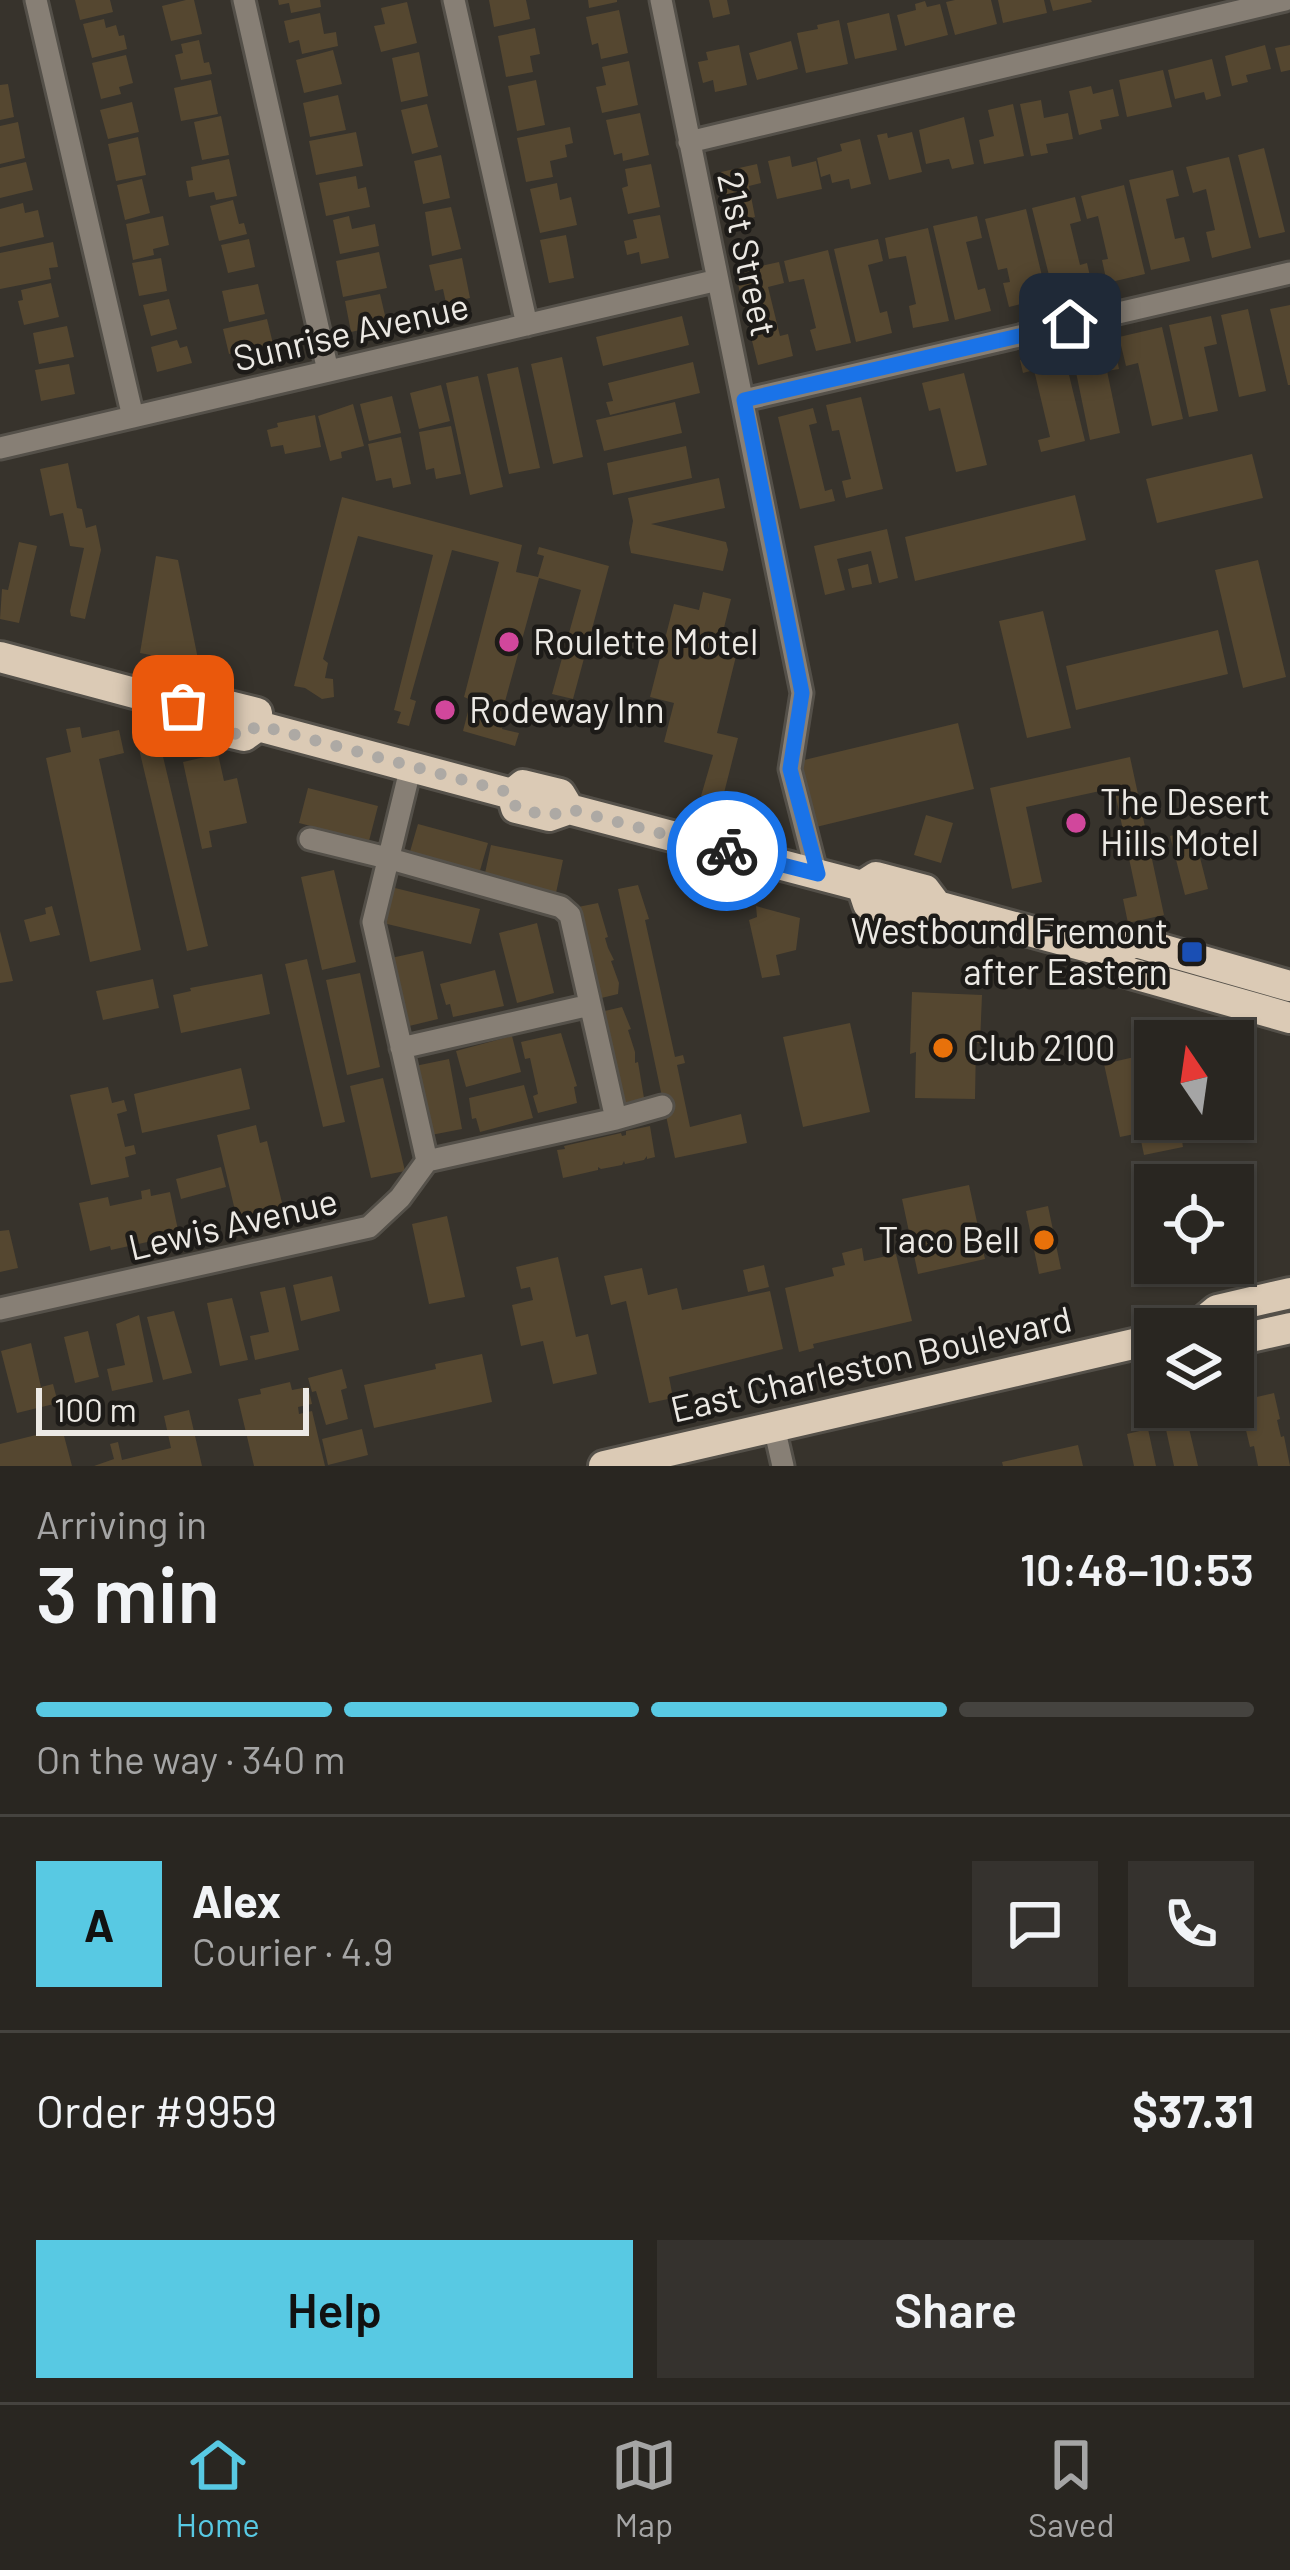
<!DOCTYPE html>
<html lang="en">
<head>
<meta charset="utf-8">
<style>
  body { margin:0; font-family:Barlow,sans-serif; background:#35322e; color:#f1f3f6; height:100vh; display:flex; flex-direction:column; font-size:45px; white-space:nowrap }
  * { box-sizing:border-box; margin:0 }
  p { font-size:39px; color:#a5a5a5 }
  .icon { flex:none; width:66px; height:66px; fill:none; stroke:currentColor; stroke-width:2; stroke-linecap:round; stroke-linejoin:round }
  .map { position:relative; height:1466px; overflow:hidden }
  .sheet { display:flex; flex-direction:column; background:#292621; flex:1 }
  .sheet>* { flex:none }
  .needle { width:78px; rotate:347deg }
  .fabs { position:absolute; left:1134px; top:1020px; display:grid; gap:24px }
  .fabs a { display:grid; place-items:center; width:120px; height:120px; border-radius:0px; background:#292621; box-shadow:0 3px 9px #0004,0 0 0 3px #45433f; font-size:60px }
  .scale { position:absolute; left:36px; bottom:30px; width:273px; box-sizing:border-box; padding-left:12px; border:6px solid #ece9e4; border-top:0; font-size:33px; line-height:42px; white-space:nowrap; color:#ece9e4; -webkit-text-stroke:9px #1d1b18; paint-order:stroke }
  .pin { position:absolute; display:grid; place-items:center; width:102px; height:102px; color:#fff; margin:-51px; border-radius:24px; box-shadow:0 6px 18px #0006 }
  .courier { position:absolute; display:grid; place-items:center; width:120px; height:120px; margin:-60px; border:9px solid #1a73e8; border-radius:50%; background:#fff; color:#222; box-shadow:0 3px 15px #0007 }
  .headline em { font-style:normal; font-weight:600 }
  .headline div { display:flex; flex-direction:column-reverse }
  .headline { display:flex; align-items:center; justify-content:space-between; height:204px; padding:0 36px }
  h1 { font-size:78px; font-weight:600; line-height:90px }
  .bar { display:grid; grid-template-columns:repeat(4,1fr); gap:18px 12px; align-content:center; height:144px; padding:0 36px }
  .bar i { height:15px; border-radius:9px; background:#45433f }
  .bar .selected { background:#58c9e3 }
  .bar p { grid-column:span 4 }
  .line { display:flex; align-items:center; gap:30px; padding:0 36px; border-top:3px solid #45433f }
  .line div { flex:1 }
  .round { display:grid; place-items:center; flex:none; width:126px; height:126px; border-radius:0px; background:#35322e }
  .action { display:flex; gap:24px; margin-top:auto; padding:24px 36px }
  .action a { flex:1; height:138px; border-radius:0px; background:#58c9e3; color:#111; font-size:48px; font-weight:600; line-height:138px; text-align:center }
  .action a+a { background:#35322e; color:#f1f3f6 }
  .dock { display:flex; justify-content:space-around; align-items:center; height:168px; border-top:3px solid #45433f; background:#292621; font-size:33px; color:#a5a5a5 }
  .dock a { display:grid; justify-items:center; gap:6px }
  .dock .selected { color:#58c9e3 }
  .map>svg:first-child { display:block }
  .building { fill:#554730 }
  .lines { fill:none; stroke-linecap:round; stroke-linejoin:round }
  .street-casing { stroke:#545049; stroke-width:27 }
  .primary-casing { stroke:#545049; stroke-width:36 }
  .street { stroke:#877f75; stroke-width:21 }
  .primary { stroke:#dbcab5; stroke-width:30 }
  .done { stroke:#ada9a4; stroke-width:12; stroke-dasharray:0 21.6 }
  .route { stroke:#1a73e8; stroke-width:15 }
  .hotel-dot { fill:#d1479c; stroke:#1d1b18; stroke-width:4.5 }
  .transit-dot { fill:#1a4fb4; stroke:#1d1b18; stroke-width:4.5 }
  .food-dot { fill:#e8710a; stroke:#1d1b18; stroke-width:4.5 }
  .labels { text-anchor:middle; stroke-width:9; stroke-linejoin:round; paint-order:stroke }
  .street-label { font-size:36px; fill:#ece9e4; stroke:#1d1b18 }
  .poi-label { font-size:36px; fill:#ece9e4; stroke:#1d1b18; text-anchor:start }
</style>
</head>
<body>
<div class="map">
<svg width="1290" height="1466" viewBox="0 0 1290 1466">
  <rect width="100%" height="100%" fill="#37332c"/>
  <path class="building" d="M75,0H110L113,12L80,20Z
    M186,0H194L202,34L171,41L162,6Z
    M278,0H320L321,7L291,13L289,3L279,5Z
    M489,0H526L530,19L494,27Z
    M588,0H617V2L589,8Z
    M709,0H727L730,14L713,18Z
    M955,0H991L997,24L955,35L946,2Z
    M998,0H1044L1047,13L1003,23Z
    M1050,0H1091L1092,2L1053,11Z
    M925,1L927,7L940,4L948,35L905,46L897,15L916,10L915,4Z
    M407,2L417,43L381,52L374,26L385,24L381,8Z
    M619,10L628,53L601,59L598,43L592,45L586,17Z
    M320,13L324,34L336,32L338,46L302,54L299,40L289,43L284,21Z
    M889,13L897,50L855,59L847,23Z
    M104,19L106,28L116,25L119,36L124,35L127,49L92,58L83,24Z
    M839,20L848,64L806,73L797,33L818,29L817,25Z
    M535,28L540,54L530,56L533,72L506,77L498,36Z
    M199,40L204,63L209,62L212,74L181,80L175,55L183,53L181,44Z
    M791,41L798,69L757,80L749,53Z
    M739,45L747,85L715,92L713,80L703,83L698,62L708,60L706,52Z
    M1265,45L1271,69L1246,75L1248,82L1232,86L1225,56Z
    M1290,45V70L1281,72L1275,48Z
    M333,50L342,84L304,93L296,60Z
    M419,52L428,96L401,102L392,58Z
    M126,55L133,83L119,87L121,94L101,99L92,63Z
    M1212,59L1221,96L1206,100L1204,92L1175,99L1168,70Z
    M629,61L638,105L602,113L596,87L606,85L602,67Z
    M1163,70L1172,107L1127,117L1119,80Z
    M211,80L218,114L181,121L174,88Z
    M536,80L545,125L517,131L508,86Z
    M8,84L14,117L0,120V85Z
    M1091,86L1093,94L1113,89L1119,116L1100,120L1102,129L1079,135L1069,91Z
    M338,95L346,130L310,137L303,103Z
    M1041,100L1044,118L1068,113L1073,139L1046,144L1048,153L1031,156L1020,104Z
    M132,102L139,132L108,139L100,110Z
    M427,104L438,147L412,154L401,110Z
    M1013,104L1024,156L984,164L979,140L994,136L988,110Z
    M640,113L649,155L623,161L622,153L614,155L606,120Z
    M221,116L229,155L202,160L194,122Z
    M964,117L974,164L952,169L949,159L926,164L919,130Z
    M18,122L25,158L0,164V126Z
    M570,127L573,143L565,145L567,157L550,161L553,177L526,182L517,138Z
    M356,132L363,166L316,175L309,141Z
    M912,132L922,172L889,180L877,135L887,133L888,138Z
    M138,137L146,175L116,181L108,144Z
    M860,139L871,184L851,189L849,179L832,183L830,174L821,177L817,158L842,151L840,144Z
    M1264,148L1285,232L1259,238L1238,155Z
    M441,155L450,198L423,204L414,161Z
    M790,156L792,167L816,161L822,189L777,199L768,161Z
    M1229,157L1251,248L1212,258L1206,232L1215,230L1206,189L1193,193L1186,167Z
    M229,159L237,196L216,200L214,192L189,197L186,181L193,180L191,167Z
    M26,162L33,190L0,198V168Z
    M651,164L660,207L628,214L622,188L628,186L625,169Z
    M757,164L761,183L749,186L755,217L732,222L721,172Z
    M1173,170L1179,196L1166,199L1175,239L1184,237L1190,261L1151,270L1129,180Z
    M356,176L358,189L366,187L370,207L326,216L319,183Z
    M142,179L150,213L125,220L117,185Z
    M557,183L560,200L571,197L577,225L540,233L530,189Z
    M1124,185L1145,274L1107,283L1102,260L1108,259L1098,216L1087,219L1081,196Z
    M1075,197L1081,221L1070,224L1080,265L1087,263L1092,285L1054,295L1032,208Z
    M233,200L239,224L244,223L247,234L219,241L210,206Z
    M23,203L25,213L38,210L44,237L0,247V209Z
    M451,207L461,249L432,256L425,212Z
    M1026,209L1047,297L1009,307L1003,283L1010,282L1007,268L998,270L985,219Z
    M660,215L669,258L641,264L639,252L627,255L624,241L637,238L633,220Z
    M163,216L169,245L153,249L154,255L133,260L126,224Z
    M349,216L352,229L375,224L379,246L340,254L333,220Z
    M977,216L982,238L966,242L978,290L985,288L991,311L955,320L933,226Z
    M928,228L949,321L913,328L909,306L916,304L906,256L889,259L885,238Z
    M566,235L574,278L549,283L540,240Z
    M249,239L255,267L228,273L221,245Z
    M878,239L883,261L868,265L880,313L887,311L892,333L856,342L834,249Z
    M53,242L58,267L49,268L51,279L0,289V253Z
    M828,250L851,343L816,351L810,330L816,328L804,279L789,282L784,261Z
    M379,252L387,288L343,297L336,261Z
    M161,258L167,291L139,296L132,263Z
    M462,258L470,298L446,303L443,289L435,291L429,265Z
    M779,262L784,283L768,287L780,336L788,334L793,356L758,365L735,272Z
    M51,283L59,317L24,325L18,301L23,300L21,290Z
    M258,284L265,314L229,322L222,291Z
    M380,294L387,324L351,332L345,301Z
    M169,299L177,329L151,336L143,305Z
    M1290,305V385H1288L1270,309Z
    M1248,309L1266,391L1239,397L1221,315Z
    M682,316L689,345L603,366L596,337Z
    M1211,316L1217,344L1204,347L1218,411L1189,417L1169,325Z
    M267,319L274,348L246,355L245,351L229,354L223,329Z
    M67,326L74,357L39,364L33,333Z
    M1162,327L1183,419L1152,426L1138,363L1126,366L1119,337Z
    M1113,339L1119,369L1107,371L1120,433L1090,440L1071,348Z
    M177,340L180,348L187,346L192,363L157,372L151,347Z
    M1063,350L1085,441L1041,452L1038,440L1050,437L1034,370L1023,373L1020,360Z
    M562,357L583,457L553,464L531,364Z
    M693,362L700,393L610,415L606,402L613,401L608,383Z
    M69,364L75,394L41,401L35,370Z
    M518,367L540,468L509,474L487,374Z
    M964,373L987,465L956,472L940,408L929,411L922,383Z
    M478,376L503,487L470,495L446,383Z
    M441,385L450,421L419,429L410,393Z
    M392,396L401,433L369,441L360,404Z
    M861,397L883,489L846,498L842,481L851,479L839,430L832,431L826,405Z
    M675,402L682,433L604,451L596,420Z
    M353,404L364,446L341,452L342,458L330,461L318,416Z
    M813,408L817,423L809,425L825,491L832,489L835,501L800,509L778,417Z
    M315,415L321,447L285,454L283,445L271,447L267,430L278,427L277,423Z
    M451,426L461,474L436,479L434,468L426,470L419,432Z
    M401,437L411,484L393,488L391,478L376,481L368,444Z
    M686,446L692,478L613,495L607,463Z
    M1252,454L1263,498L1157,523L1146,479Z
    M68,463L77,508L82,509L86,528L96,525L101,550L85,619L71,616L70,611L84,548L70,546L63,513L50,516L40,469Z
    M719,478L725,508L651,524L726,542L728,550L723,571L631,553L629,543L633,521L628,498Z
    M1075,495L1086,540L915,581L905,537Z
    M342,497L522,545L516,572L538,577L544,556L537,554L539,547L609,566L573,699L552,694L581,590L539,578L501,716L505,717L502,729L519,733L515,746L463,731L471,700L464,697L499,562L452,550L410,699L416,701L409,726L397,723L401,712L394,710L433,555L358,536L323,659L328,663L325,678L333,679L334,697L322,699L305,688L294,686Z
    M887,529L898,578L879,583L871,551L837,559L845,590L825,595L814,546Z
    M19,542L37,546L19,623L0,619L2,589L8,590Z
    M156,556L178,560L199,664L140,653Z
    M1258,560L1286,677L1243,688L1215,570Z
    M868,564L872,584L852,588L848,569Z
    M703,592L731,599L721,640L739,644L717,733L738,738L722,801L701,796L713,755L664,742L674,703L650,697L674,604L699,610Z
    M1043,611L1071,728L1027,738L999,621Z
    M1218,630L1228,674L1076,710L1066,666Z
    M958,723L974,789L816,827L800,761Z
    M80,727L82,738L119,730L124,753L99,759L141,950L90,962L46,758L71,752L66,729Z
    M160,744L208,946L187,951L139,749Z
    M218,754L224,781L237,778L247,823L209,831L212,847L202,849L183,762Z
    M1130,757L1164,915L1128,923L1123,899L1137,896L1114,788L1026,807L1042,882L1012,889L990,788Z
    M308,788L378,806L369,841L299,823Z
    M926,815L953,823L941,863L914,855Z
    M418,824L488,843L479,874L409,855Z
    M1193,830L1208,889L1185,895L1170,836Z
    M491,845L563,860L556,893L484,878Z
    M334,870L356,962L322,970L301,877Z
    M638,885L649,919L645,920L675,1057L683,1055L685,1063L677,1065L690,1127L741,1114L747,1143L675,1158L618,889Z
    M391,887L480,909L471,944L383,923Z
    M598,903L608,937L605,938L608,948L614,960L611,961L619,983L618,994L593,1000L573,908Z
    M52,906L60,935L30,942L24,920L46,914L45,908Z
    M756,906L800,918L796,950L776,955L780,975L762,978L749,920L757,917Z
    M537,923L554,993L517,1003L499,933Z
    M0,931L13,981L0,983Z
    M423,951L438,1019L405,1027L391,958Z
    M307,959L345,1122L323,1127L285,964Z
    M495,970L504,1006L453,1017L450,1004L446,1005L440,984Z
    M360,973L380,1067L347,1075L326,980Z
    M262,974L270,1014L181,1033L173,995L191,991L190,988Z
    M153,979L159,1008L103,1020L96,991Z
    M912,992L982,995L980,1044L976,1042L975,1099L915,1098L916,1052L910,1054Z
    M622,1007L631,1029L628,1030L635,1052V1063L638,1062L644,1098L620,1104L596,1013Z
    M850,1023L870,1112L803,1127L783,1037Z
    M561,1033L577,1086L574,1087L577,1103L538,1113L533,1096L538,1094L530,1058L525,1059L521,1042Z
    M512,1036L521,1072L466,1087L456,1051Z
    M1143,1055L1159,1129L1120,1137L1104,1064Z
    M1233,1058L1257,1064L1244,1111L1233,1108Z
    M449,1059L462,1129L431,1135L415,1066Z
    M241,1068L250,1109L142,1133L134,1094Z
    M383,1078L405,1171L371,1178L350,1086Z
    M524,1085L533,1118L480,1132L476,1118L472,1119L469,1098Z
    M108,1087L112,1103L124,1100L127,1111L117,1114L125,1147L134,1145L136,1154L125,1157L129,1177L91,1185L70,1095Z
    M256,1125L260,1143L267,1141L284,1211L238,1223L217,1135Z
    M650,1126L655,1157L647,1159V1156L644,1160L625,1164L624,1161L622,1165L601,1169L598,1167V1170L563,1178L557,1150L565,1149L564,1146L621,1133L622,1136L626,1135V1131Z
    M1160,1131L1161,1138L1181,1134L1183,1147L1144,1155L1140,1136Z
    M221,1167L226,1187L181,1199L176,1179Z
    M1221,1170L1225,1185H1167V1183Z
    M969,1185L985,1259L918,1274L902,1199Z
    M150,1189L151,1196L170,1192L178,1230L160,1234L161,1239L111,1250L110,1246L90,1251L79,1203L108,1197L110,1206L142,1199L141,1191Z
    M1048,1206L1061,1269L1039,1274L1026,1211Z
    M447,1216L465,1297L429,1304L412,1224Z
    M9,1230L18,1268L0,1272V1231Z
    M862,1248L864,1261L896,1254L912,1321L813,1344L814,1348L799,1352L785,1288L834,1276L832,1268L845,1265L842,1253Z
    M558,1257L576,1337L588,1334L597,1374L553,1384L543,1341L521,1346L512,1305L533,1300L530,1287L521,1289L516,1267Z
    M764,1265L769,1287L748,1292L743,1270Z
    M642,1268L648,1295L677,1288L682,1310L770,1291L783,1349L669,1377L673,1398L649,1403L626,1301L611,1305L604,1276Z
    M332,1276L340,1311L301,1321L293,1285Z
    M285,1287L299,1350L255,1360L250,1336L269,1332L260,1292Z
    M232,1298L248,1360L220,1366L207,1303Z
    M174,1311L192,1373L163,1380L147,1317Z
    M139,1315L153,1382L112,1391L107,1369L125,1365L116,1324Z
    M88,1331L99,1377L75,1383L64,1337Z
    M31,1343L41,1387L53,1384L58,1403L17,1413L1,1351Z
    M482,1354L492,1402L374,1428L364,1385L436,1369L435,1364Z
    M342,1369L347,1388L341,1390L348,1419L326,1425L316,1391L312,1392L308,1378Z
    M290,1382L292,1390L308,1387L312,1404L298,1407L299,1414L312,1411L325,1466H254L238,1399L261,1394L260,1389Z
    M1274,1393L1280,1419L1277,1420L1281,1437L1284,1436L1290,1466H1258L1254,1446L1250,1447L1239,1401Z
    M189,1410L202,1466H94L114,1459L110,1444L118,1442L122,1460L171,1448L164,1416Z
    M1187,1420L1198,1466H1174L1165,1425Z
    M362,1429L368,1455L328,1465L322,1439Z
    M1148,1429L1156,1466H1134L1127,1434Z
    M52,1431L53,1435L63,1432L72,1466H0V1444Z
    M1078,1445L1083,1466H1003L1002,1462Z"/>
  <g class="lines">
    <defs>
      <path id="street" d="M36,0L133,417
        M244,0L328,371
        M454,0L527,325
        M661,0L802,693L790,769L817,875
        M689,142L1285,0
        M744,400L1290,273
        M0,448L718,280
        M411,766L373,922L427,1161
        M310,839L387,858L561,907L570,915L616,1119
        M401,1048L590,1005
        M0,1309L369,1227L400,1198L427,1161L616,1119L662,1106
        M774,1427L783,1466"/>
      <path id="primary" d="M0,657L183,706L193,697L257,713L258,726L512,794L523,785L560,794L569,809
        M183,706L189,723L244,736L258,726
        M512,794L516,808L549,816L569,809L862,886L876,877L925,890L937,906L1107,952L1127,972L1290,1018
        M862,886L868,904L916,918L937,906
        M1107,952L1136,942L1290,986
        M1194,1329L1217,1310L1290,1293
        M1233,1341L1290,1328
        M604,1466L1155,1339"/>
    </defs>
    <use href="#street" class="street-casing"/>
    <use href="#primary" class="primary-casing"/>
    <use href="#street" class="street"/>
    <use href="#primary" class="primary"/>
  </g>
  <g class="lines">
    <path class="done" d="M183,706L190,723L244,736L258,725L508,792L512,794L516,808L549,816L569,809L727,851"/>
    <path class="route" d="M727,851L818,874L790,769L802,693L744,400L1070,324"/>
  </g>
  <g class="hotel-dot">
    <circle cx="509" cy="642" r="12"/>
    <circle cx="445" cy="710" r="12"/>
    <circle cx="1076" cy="823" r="12"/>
  </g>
  <rect class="transit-dot" x="1180" y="940" width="24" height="24" rx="6"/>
  <g class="food-dot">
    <circle cx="943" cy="1048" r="12"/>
    <circle cx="1044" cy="1240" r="12"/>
  </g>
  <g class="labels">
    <g class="street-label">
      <text transform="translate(747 254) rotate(78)" y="13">21st Street</text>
      <text transform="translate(351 332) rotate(-13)" y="13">Sunrise Avenue</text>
      <text transform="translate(233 1224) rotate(-13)" y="13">Lewis Avenue</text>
      <text transform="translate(871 1364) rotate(-13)" y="13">East Charleston Boulevard</text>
    </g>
    <g class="poi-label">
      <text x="533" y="655">Roulette Motel</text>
      <text x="469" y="723">Rodeway Inn</text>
      <text x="1100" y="815">The Desert<tspan x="1100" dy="41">Hills Motel</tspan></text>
      <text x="1168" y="944" text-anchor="end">Westbound Fremont<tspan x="1168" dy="41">after Eastern</tspan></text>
      <text x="967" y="1061">Club 2100</text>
      <text x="1020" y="1253" text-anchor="end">Taco Bell</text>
    </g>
  </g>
</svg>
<div class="fabs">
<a><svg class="needle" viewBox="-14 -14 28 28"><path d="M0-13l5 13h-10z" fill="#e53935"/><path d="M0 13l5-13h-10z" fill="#a5a5a5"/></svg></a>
<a><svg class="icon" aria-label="locate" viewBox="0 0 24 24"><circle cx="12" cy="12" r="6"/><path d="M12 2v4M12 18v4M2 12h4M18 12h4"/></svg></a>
<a><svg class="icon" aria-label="layers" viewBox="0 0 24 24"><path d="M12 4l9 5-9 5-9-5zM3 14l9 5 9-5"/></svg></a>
</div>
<div class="scale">100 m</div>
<div class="pin" style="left:183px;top:706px;background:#ea580c"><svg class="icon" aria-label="bag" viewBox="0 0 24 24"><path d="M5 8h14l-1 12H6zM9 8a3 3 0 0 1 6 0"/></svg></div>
<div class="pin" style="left:1070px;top:324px;background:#1f2937"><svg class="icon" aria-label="home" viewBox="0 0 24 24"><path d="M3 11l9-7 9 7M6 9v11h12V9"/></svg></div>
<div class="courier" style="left:727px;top:851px"><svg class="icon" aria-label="bike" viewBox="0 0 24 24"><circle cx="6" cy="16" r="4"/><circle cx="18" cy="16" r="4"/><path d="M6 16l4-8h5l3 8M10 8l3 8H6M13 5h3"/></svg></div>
</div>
<section class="sheet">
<div class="headline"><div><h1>3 min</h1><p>Arriving in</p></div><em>10:48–10:53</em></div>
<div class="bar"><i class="selected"></i><i class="selected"></i><i class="selected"></i><i></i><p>On the way · 340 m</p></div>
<div class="line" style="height:216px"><b class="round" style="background:#58c9e3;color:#111">A</b><div><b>Alex</b><p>Courier · 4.9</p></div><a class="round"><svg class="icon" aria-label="chat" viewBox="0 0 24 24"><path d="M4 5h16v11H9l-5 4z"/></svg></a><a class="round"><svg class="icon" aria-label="phone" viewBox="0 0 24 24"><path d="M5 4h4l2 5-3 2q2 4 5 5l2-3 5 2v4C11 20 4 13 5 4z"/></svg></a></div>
<div class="line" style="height:156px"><div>Order #9959</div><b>$37.31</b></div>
<div class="action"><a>Help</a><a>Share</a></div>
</section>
<nav class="dock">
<a class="selected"><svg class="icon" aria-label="home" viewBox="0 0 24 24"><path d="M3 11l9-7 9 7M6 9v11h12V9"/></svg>Home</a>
<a><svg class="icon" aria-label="map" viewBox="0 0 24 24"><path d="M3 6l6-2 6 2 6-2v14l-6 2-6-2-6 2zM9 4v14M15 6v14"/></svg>Map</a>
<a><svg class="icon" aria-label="saved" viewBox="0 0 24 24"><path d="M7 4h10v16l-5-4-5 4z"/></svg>Saved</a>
</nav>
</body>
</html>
